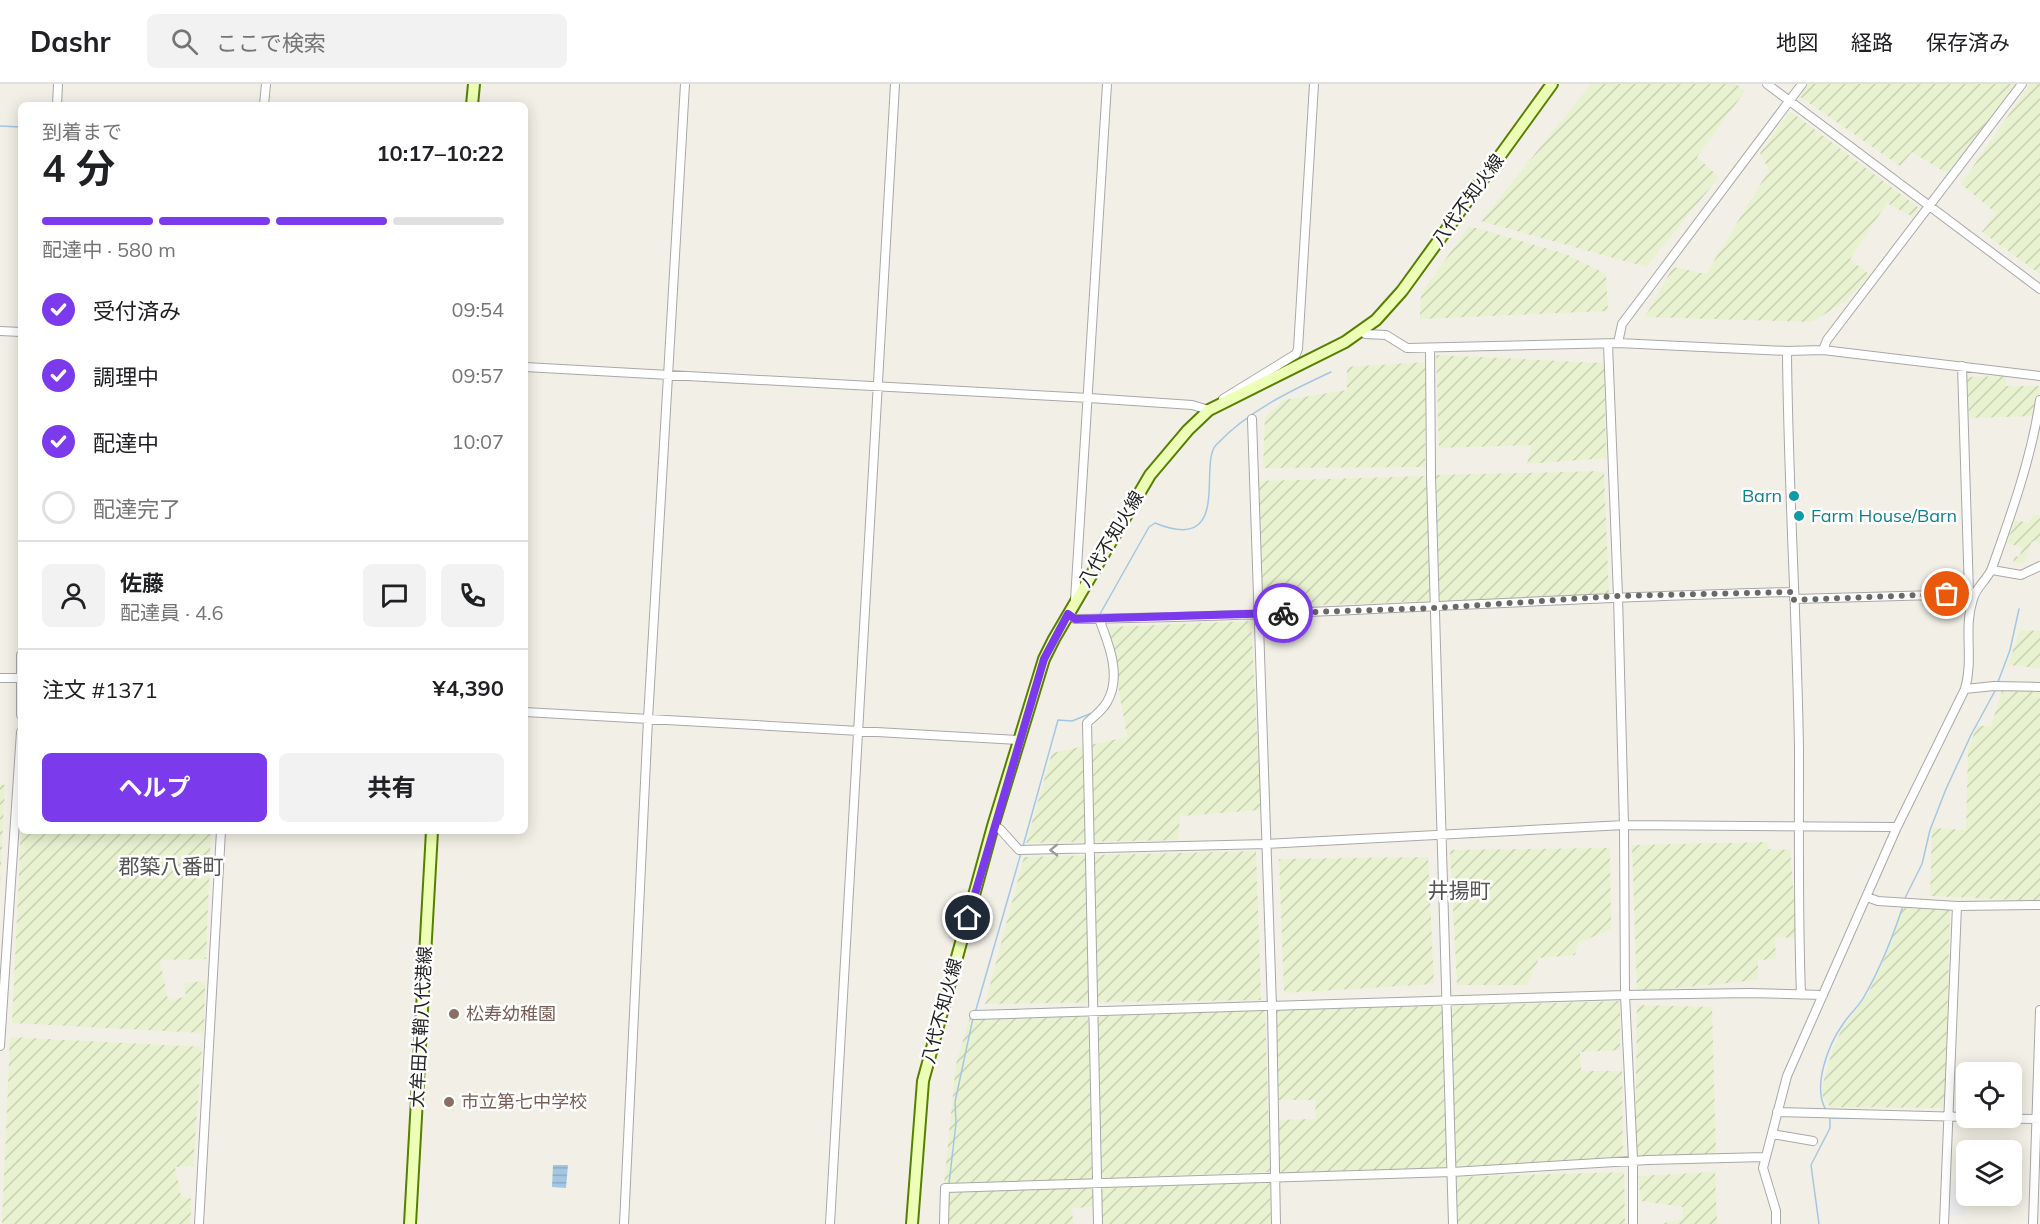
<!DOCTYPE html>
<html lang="ja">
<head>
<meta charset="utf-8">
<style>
  body { margin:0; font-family:Mulish,"Noto Sans JP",sans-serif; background:#f2f2f2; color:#202124; height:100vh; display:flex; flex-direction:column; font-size:22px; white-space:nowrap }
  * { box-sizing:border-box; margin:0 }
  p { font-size:20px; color:#757577 }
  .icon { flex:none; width:33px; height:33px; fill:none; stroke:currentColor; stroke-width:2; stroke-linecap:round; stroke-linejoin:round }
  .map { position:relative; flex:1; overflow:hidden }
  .panel { position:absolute; left:18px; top:18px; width:510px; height:732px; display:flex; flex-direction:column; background:#fff; border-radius:9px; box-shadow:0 3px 15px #0003 }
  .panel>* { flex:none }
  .buttons { position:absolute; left:1956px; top:978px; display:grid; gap:12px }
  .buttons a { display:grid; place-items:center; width:66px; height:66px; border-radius:9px; background:#fff; box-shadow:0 3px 15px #0003; font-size:30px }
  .pin { position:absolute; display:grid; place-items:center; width:51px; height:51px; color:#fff; margin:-26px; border:3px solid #fff; border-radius:50%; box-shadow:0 2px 6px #0007 }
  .courier { position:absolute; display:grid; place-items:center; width:60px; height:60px; margin:-30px; border:4px solid #7c3aed; border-radius:50%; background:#fff; color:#222; box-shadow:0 2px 8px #0007 }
  .summary em { font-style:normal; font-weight:700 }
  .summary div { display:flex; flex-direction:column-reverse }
  .summary { display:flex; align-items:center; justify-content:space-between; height:102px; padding:0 24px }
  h1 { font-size:39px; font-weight:700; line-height:45px }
  .bar { display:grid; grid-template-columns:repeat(4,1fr); gap:9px 6px; align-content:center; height:72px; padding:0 24px }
  .bar i { height:8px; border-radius:4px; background:#e0e0e0 }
  .bar .active { background:#7c3aed }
  .bar p { grid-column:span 4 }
  .line { display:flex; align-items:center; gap:15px; padding:0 24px; border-top:2px solid #e0e0e0 }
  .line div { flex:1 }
  .round { display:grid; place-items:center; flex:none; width:63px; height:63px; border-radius:9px; background:#f2f2f2 }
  ol { padding:0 24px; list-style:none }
  li { display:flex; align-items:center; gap:18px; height:66px }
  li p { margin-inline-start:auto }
  li .icon { padding:6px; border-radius:50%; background:#7c3aed; color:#fff; stroke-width:4 }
  li:last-child { color:#757577 }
  li i { width:33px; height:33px; border:3px solid #e0e0e0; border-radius:50% }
  .action { display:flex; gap:12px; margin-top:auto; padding:12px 24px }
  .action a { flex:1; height:69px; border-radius:9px; background:#7c3aed; color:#fff; font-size:24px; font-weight:700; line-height:69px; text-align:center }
  .action a+a { background:#f2f2f2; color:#202124 }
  header { display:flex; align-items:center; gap:36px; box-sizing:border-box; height:84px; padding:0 30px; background:#fff; border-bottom:2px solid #e0e0e0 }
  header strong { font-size:28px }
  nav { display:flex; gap:33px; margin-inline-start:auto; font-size:21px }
  .search { width:420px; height:54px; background:#f2f2f2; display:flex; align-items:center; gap:15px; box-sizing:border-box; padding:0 21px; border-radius:9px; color:#757577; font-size:22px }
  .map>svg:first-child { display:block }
  .farmland { fill:url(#farmland-furrows) }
  .parking { fill:#ededed }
  .water { fill:url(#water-rules) }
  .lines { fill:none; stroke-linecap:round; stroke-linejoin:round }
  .stream { stroke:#a3c7e3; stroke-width:1.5 }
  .street-casing { stroke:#a8a8a8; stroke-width:10 }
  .secondary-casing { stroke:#577f00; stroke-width:14 }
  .street { stroke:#fff; stroke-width:8 }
  .secondary { stroke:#edffb7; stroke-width:10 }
  .oneway { stroke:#9b9b9b }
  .done { stroke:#6a6966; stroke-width:6; stroke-dasharray:0 10.8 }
  .route { stroke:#7c3aed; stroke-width:8 }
  .culture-dot { fill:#0f9aa8; stroke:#fff; stroke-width:2 }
  .education-dot { fill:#8d6e63; stroke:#fff; stroke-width:2 }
  .labels { text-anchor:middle; stroke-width:5; stroke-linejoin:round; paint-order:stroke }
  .street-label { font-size:18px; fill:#212121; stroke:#fff }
  .culture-label { font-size:18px; fill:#0d838f; stroke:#fff; text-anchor:end }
  .education-label { font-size:18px; fill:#785e54; stroke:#fff; text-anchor:start }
  .quarter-label { font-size:21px; fill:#545454; stroke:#fff }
</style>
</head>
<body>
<header>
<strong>Dashr</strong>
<div class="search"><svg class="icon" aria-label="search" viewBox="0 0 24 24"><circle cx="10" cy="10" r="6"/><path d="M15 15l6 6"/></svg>ここで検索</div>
<nav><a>地図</a><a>経路</a><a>保存済み</a></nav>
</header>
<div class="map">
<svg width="2040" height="1140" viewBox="0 0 2040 1140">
  <defs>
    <pattern id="farmland-furrows" width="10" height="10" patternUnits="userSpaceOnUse" patternTransform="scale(1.5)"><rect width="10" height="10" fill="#e9f2d0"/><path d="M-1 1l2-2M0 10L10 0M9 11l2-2" fill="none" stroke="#c8cfb2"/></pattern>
    <pattern id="water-rules" width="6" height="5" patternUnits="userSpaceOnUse" patternTransform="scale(1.5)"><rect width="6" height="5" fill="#a3c7e3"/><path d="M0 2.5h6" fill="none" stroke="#8cabc2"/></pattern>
  </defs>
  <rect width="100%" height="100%" fill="#f2f0e6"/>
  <path class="farmland" d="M1591,0H1736L1745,7L1697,73L1719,93L1646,183L1481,137Z
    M1808,0H2015L1948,90L1912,68L1900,82L1799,12Z
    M2030,0H2040V190L1982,148L1996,129L1961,100Z
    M1790,27L1919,124L1913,133L1887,119L1850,175L1870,191L1847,216L1812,238L1645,233L1673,183L1706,190L1769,86L1760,69Z
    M1469,142L1566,170L1606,190L1608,227L1420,235L1421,210Z
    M1436,271L1604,279L1606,374L1527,380L1532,361L1439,364Z
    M1426,278L1425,383L1263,384L1265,333L1284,316L1347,306V283Z
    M2006,292V302H2040L2038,332L1969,334L1967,293Z
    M1604,387L1609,513L1439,518L1436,391Z
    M1427,392L1431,517L1262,523L1258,397Z
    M2034,430L2040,431V461L2035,456L2031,459L2024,480L2013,478L2015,472L2019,473L2023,464L2007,459L2015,436L2029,439Z
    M1251,537L1261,726L1180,732L1178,756L1026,759L1052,669L1127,653L1108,543Z
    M2020,546L2040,547V584L2008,581Z
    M2002,607L2040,608V817L1930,812L1932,744L1966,746L1968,666L1977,642H1991Z
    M0,700L5,701L0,801Z
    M21,747H211L206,875L160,876L168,916L186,913L184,899L205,897L204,949L12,939Z
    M1769,758L1768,765L1790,766L1797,854L1775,853L1776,875L1758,876V896L1637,908L1632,761Z
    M1610,764L1611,845L1578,859L1575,871L1539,874L1527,901H1457L1450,766Z
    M1256,767L1261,916L985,920L1024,773Z
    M1428,773L1434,900L1284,909L1279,775Z
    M1903,820L1950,823L1945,1024L1830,1023L1822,1011V1003L1833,964L1843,943L1868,910L1886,871Z
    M1620,917V966L1580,968L1581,987H1622L1623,1080L1454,1084L1451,922Z
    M1637,921L1712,923L1716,1070L1635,1073Z
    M1442,922L1447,1084L1278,1089L1275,1036L1316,1035L1315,1016H1275L1273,925Z
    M1265,927L1270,1088L1099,1094L1096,930Z
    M1088,931L1093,1095L944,1100L956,980L970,933Z
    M10,953L202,963L193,1082L175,1083L181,1112L192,1115L190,1140H2Z
    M1624,1088L1625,1140H1455L1454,1093Z
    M1715,1088L1717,1140H1660L1682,1135L1683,1123L1641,1117L1638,1092Z
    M1270,1098L1271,1140H1102L1100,1104Z
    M1093,1103V1123L1072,1124L1073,1140H947V1108Z"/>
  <path class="parking" d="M1949,1096L1966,1097L1965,1132L1947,1131Z"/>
  <path class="water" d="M553,1081H568L566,1104L552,1103Z"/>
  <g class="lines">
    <path class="stream" d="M0,42L21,43
      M1100,530L1149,443L1155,439C1233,471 1198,380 1216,361C1248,327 1290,307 1331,288
      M1998,598L2010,566L2019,525
      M1023,762L1058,636L1072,637L1092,629
      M1905,814L1922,780L1930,746L1946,705L1971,651L1996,605
      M975,929L1021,769
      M1826,1026C1812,1003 1828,961 1843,940C1850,929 1859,923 1865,911C1881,883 1893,852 1903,822
      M1832,1034H1851
      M1967,1035L1980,1036
      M949,1100L956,1039L955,1018L973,934
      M1819,1140L1811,1081L1830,1044V1033"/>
    <defs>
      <path id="street" d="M1767,0L2040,205
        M57,21L58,0
        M264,21L266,0
        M1363,246L1365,250L1386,251L1407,264L1618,259L1787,267L1823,266L2040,292
        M0,247L21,248
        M1618,259L1622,240L1802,0
        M1608,260L1618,512L1624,741L1625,911L1633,1076V1140
        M1430,264L1431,392L1453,1140
        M1823,266L1827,256L2022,0
        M1787,267C1788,400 1797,533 1799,666C1799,748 1798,829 1801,911
        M1962,282L1969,509
        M525,283L1089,314L1192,321L1209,326
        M1223,315L1296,270L1298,265L1314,0
        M1252,335L1272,923L1276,1140
        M1992,486L2021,491L2040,482
        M1794,515L1972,510
        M1075,516L1107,0
        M1068,530L1075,535C1315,532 1554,513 1793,508
        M21,571V631
        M0,594H21
        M1965,605L1994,602L2040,603
        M525,628L1020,656
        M993,742L1000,745L1019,766L1267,760L1624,741L1897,743
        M1867,813L1878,817L1957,822L2040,821
        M974,931L1625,911L1750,909L1823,911
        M0,962L21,648
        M1777,1028L1966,1033
        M1983,1034L2040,1035
        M1772,1050L1813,1057
        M199,1140L221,747
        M624,1140L648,635L685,0
        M830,1140L895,0
        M944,1140L945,1104L1452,1088L1648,1076L1765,1073
        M1098,1140L1087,639C1094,632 1102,627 1107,618C1122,593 1109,560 1099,535
        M1776,1140V1127L1763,1084L1787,992L1897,743L1965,605C1974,574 1963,545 1973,515C1976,503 1988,495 1992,484C2011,431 2032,372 2040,316
        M1944,1140L1957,822
        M2033,1140L2040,926"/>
      <path id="secondary" d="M472,21L474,0
        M410,1140L432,747
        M912,1140L923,997L993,742L1044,575L1054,555L1150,391L1188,346L1209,326L1345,258L1376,236L1402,207L1552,0"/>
    </defs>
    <use href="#street" class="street-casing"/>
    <use href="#secondary" class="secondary-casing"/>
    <use href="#street" class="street"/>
    <use href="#secondary" class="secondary"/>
  </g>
  <defs><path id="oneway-chevron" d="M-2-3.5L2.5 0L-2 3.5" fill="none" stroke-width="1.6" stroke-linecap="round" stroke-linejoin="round" transform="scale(1.5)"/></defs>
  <use class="oneway" href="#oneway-chevron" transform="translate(1054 766) rotate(179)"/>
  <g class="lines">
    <path class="done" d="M1283,529L1435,524L1618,512L1793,508L1794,516L1947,510"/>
    <path class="route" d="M968,834L1044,575L1068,530L1075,535L1283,529"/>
  </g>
  <g class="culture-dot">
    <circle cx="1794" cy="412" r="6"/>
    <circle cx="1799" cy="432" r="6"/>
  </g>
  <g class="education-dot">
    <circle cx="454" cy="930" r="6"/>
    <circle cx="449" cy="1018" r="6"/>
  </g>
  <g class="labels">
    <g class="street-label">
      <text transform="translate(1468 116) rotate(-54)" y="6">八代不知火線</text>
      <text transform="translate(1111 455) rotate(-59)" y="6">八代不知火線</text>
      <text transform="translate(942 927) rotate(-75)" y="6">八代不知火線</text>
      <text transform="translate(421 943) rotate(-87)" y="6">大牟田大鞘八代港線</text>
    </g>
    <g class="culture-label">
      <text x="1782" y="418">Barn</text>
      <text x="1811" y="438" text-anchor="start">Farm House/Barn</text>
    </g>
    <g class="education-label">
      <text x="466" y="936">松寿幼稚園</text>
      <text x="461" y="1024">市立第七中学校</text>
    </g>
    <g class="quarter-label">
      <text x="171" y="790">郡築八番町</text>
      <text x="1459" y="814">井揚町</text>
    </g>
  </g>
</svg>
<div class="buttons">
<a><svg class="icon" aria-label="locate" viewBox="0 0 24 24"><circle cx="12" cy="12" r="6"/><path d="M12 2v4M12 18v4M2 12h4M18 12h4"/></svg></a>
<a><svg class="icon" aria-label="layers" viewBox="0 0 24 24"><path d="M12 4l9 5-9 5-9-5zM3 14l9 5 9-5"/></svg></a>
</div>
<div class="pin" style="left:1947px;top:510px;background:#ea580c"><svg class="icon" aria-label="bag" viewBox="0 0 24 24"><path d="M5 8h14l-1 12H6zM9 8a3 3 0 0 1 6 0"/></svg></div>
<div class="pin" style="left:968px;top:834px;background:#1f2937"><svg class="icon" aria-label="home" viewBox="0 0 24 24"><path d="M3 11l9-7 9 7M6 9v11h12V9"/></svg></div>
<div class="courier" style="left:1283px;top:529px"><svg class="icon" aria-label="bike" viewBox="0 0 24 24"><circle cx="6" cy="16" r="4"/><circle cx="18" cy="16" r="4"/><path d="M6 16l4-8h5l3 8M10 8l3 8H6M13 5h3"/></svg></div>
<section class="panel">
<div class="summary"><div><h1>4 分</h1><p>到着まで</p></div><em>10:17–10:22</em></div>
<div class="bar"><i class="active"></i><i class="active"></i><i class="active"></i><i></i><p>配達中 · 580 m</p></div>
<ol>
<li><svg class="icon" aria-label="check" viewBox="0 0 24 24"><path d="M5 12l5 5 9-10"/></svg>受付済み<p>09:54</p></li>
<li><svg class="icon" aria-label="check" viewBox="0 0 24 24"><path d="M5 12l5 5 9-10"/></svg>調理中<p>09:57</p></li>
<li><svg class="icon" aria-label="check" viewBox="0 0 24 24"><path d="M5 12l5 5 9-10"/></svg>配達中<p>10:07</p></li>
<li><i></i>配達完了</li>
</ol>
<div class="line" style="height:108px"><a class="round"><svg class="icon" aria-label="person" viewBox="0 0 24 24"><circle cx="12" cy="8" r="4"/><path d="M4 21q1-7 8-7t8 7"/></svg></a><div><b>佐藤</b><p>配達員 · 4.6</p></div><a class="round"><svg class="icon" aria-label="chat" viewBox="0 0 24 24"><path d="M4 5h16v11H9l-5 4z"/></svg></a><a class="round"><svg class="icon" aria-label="phone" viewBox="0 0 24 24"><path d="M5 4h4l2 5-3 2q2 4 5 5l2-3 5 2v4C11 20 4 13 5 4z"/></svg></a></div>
<div class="line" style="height:78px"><div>注文 #1371</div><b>¥4,390</b></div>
<div class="action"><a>ヘルプ</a><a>共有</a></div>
</section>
</div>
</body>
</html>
